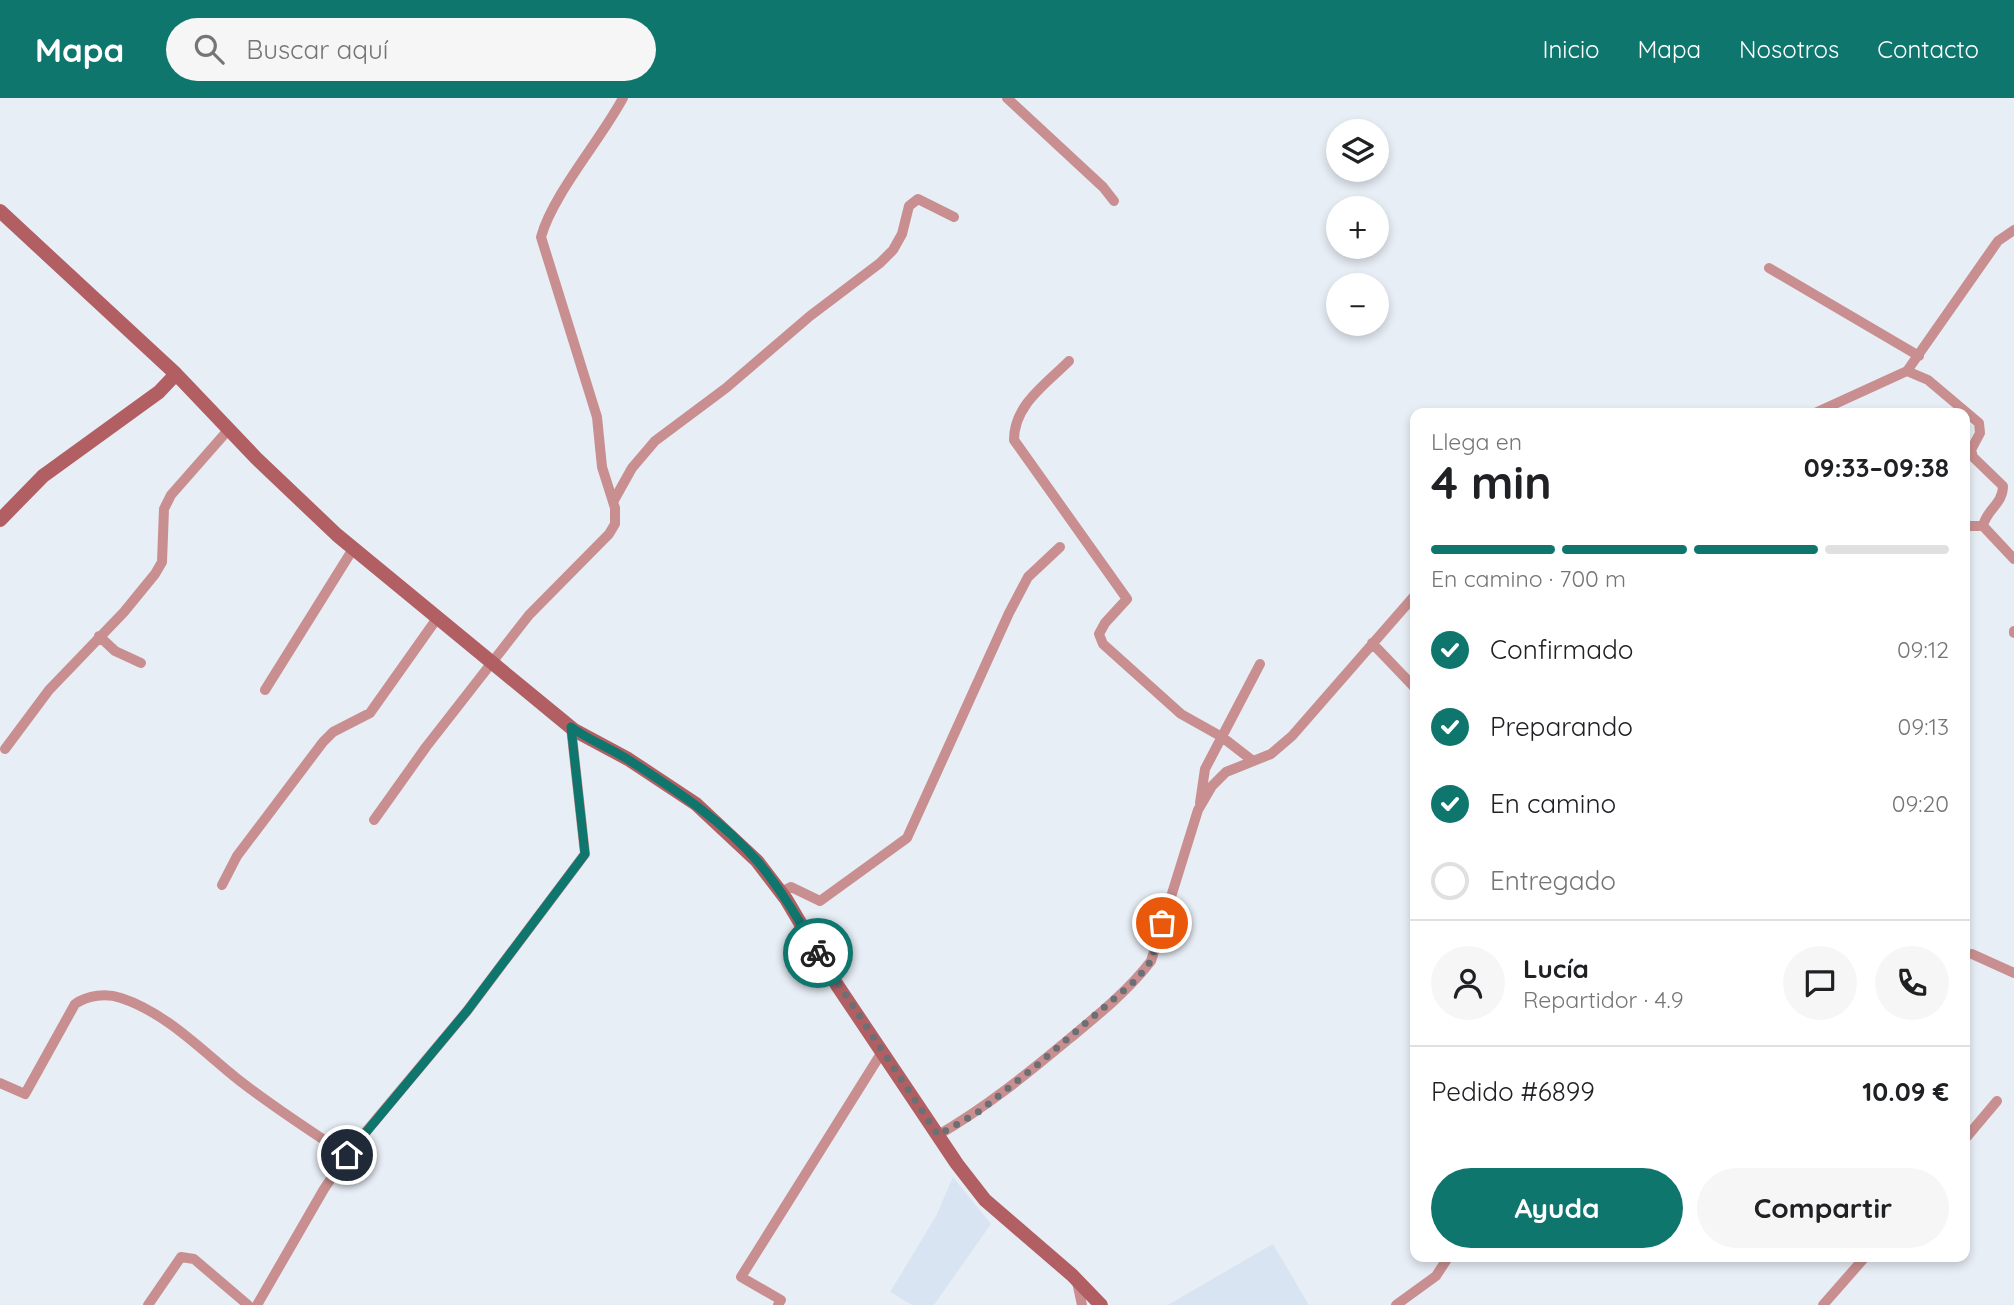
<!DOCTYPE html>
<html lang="es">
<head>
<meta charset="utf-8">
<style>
  body { margin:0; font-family:Quicksand,sans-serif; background:#f6f6f6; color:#202124; height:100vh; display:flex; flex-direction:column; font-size:26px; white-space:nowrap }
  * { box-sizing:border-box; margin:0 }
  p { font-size:23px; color:#757577 }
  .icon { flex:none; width:38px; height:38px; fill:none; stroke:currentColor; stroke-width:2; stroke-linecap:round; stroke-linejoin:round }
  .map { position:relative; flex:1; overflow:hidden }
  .panel { position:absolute; left:1410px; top:310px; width:560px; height:854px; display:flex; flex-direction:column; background:#fff; border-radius:14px; box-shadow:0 4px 10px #0003 }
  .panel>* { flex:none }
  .tools { position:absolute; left:1326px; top:21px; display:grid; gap:14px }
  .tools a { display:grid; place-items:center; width:63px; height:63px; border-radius:50%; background:#fff; box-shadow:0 4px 10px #0003; font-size:35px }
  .pin { position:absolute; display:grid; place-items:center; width:60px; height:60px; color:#fff; margin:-30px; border:4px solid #fff; border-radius:50%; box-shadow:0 2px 7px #0007 }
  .courier { position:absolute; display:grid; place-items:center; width:70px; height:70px; margin:-35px; border:5px solid #0f766e; border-radius:50%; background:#fff; color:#222; box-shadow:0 2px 9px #0007 }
  .overview em { font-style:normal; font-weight:800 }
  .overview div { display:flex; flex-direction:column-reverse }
  .overview { display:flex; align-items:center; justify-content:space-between; height:119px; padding:0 21px }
  h1 { font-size:46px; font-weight:800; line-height:52px }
  .bar { display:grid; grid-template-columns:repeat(4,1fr); gap:10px 7px; align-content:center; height:84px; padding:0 21px }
  .bar i { height:9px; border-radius:5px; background:#e0e0e0 }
  .bar .active { background:#0f766e }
  .bar p { grid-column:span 4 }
  .line { display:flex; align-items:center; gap:18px; padding:0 21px; border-top:2px solid #e0e0e0 }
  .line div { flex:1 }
  .round { display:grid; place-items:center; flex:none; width:74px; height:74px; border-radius:37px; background:#f6f6f6 }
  ol { padding:0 21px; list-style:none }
  li { display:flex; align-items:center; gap:21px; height:77px }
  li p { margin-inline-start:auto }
  li .icon { padding:7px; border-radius:50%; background:#0f766e; color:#fff; stroke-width:4 }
  li:last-child { color:#757577 }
  li i { width:38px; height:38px; border:4px solid #e0e0e0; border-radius:50% }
  .primary-button { display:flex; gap:14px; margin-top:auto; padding:14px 21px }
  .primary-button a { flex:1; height:80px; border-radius:42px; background:#0f766e; color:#fff; font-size:28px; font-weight:800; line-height:80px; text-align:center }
  .primary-button a+a { background:#f6f6f6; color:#202124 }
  header { display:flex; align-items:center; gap:42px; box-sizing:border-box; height:98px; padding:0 35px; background:#0f766e; color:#fff }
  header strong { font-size:33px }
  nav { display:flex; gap:38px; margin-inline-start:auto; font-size:24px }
  .search { width:490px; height:63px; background:#f6f6f6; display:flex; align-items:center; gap:18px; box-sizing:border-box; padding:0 24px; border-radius:38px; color:#757577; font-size:26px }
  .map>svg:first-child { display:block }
  .built { fill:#d9e4f2 }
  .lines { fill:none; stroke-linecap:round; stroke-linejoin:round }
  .minor { stroke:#c98f90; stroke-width:10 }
  .secondary { stroke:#b25f63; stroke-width:14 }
  .done { stroke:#6c6f74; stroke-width:7; stroke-dasharray:0 12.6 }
  .route { stroke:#0f766e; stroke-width:9 }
</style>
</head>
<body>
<header>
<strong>Mapa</strong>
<div class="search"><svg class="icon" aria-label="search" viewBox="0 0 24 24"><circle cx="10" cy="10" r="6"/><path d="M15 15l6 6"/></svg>Buscar aquí</div>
<nav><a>Inicio</a><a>Mapa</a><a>Nosotros</a><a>Contacto</a></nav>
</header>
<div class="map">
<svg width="2014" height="1207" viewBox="0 0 2014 1207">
  <rect width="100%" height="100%" fill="#e8eef6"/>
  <path class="built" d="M953,1079L991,1126L934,1207H912L890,1194L936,1118Z
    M1273,1146L1309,1207H1168L1202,1187Z"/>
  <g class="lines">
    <path class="minor" d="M1007,0L1103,89L1114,103
      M1769,170L1919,258
      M1069,263C1045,287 1014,307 1014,342L1127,501L1105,525L1099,536L1103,546L1181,616L1222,639L1253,663
      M1907,273L1928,282L1979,325L1980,335L1971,352L1973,359L2003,388C2003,406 1986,412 1983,428L2014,461
      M1815,315L1907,273L1998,143L2014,132
      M613,404L632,370L655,343L726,290L810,218L880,165L893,152L902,136L909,108L918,101L954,119
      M1965,428H1983
      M2014,533V535
      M99,538L115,553L141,565
      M1372,545L1416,591
      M265,592L353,451
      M5,651L49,592L124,514L155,476L162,464L164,411L171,397L229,331
      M1200,705L1205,671L1260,566
      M374,722L426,649L529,517L609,436L615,426V410L602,369L597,319L541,139C553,96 600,43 623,0
      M222,787L237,758L323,644L333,634L370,615L438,519
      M781,794L791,789L820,803L907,740L1009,515L1028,479L1060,449
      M1972,856L2014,875
      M0,985L25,996L75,906C88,897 106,895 121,900C167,915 203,954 240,983C275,1010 310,1033 347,1057
      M938,1037C985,1010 1027,976 1069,941C1098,917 1128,893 1151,863L1198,712L1212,688L1226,674L1271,656L1292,638L1416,496
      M1965,1041L1997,1003
      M1077,1184L1082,1207
      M148,1207L181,1159L194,1161L248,1207
      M257,1207L324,1091L349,1054L467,913L585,756L571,629
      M778,1207L781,1202L741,1179L882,954
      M1396,1207L1436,1178L1449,1158
      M1823,1207L1866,1158"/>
    <path class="secondary" d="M0,113L176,276L256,360L337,437L574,632L628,661L696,706L757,763L786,801L837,887L957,1066L985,1102L1072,1177L1101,1207
      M0,422L43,378L159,294L176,276"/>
  </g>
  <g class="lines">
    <path class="done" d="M818,855L938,1037L977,1015L1036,968L1137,881L1151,863L1162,825"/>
    <path class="route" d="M347,1057L467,913L585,756L571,629C590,643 613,651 632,664C677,693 723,723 759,765C782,793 800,824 818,855"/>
  </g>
</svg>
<div class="tools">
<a><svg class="icon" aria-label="layers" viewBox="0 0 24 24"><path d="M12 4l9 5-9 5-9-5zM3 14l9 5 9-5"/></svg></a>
<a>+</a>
<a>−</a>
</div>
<div class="pin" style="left:1162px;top:825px;background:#ea580c"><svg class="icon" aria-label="bag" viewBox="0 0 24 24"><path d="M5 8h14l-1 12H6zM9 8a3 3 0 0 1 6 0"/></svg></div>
<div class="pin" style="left:347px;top:1057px;background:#1f2937"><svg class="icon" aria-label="home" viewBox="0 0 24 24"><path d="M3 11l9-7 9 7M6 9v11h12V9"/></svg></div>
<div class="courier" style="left:818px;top:855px"><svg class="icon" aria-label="bike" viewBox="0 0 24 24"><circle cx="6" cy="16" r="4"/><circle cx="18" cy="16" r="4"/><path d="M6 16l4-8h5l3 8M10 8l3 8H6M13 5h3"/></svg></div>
<section class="panel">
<div class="overview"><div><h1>4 min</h1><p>Llega en</p></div><em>09:33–09:38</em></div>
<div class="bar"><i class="active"></i><i class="active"></i><i class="active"></i><i></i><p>En camino · 700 m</p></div>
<ol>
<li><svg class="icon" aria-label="check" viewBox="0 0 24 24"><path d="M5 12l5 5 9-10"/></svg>Confirmado<p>09:12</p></li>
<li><svg class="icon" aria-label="check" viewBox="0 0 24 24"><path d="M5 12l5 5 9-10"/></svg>Preparando<p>09:13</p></li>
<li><svg class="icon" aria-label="check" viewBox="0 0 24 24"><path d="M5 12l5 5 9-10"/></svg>En camino<p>09:20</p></li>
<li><i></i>Entregado</li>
</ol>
<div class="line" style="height:126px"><a class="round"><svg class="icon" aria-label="person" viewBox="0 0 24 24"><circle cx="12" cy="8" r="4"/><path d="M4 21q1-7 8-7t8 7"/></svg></a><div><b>Lucía</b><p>Repartidor · 4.9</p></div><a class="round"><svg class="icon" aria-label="chat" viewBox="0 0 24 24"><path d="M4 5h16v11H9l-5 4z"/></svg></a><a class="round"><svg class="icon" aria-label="phone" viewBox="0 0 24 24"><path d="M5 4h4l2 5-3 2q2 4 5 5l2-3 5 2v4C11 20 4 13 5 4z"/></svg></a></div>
<div class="line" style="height:91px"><div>Pedido #6899</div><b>10.09 €</b></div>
<div class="primary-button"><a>Ayuda</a><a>Compartir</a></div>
</section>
</div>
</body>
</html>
